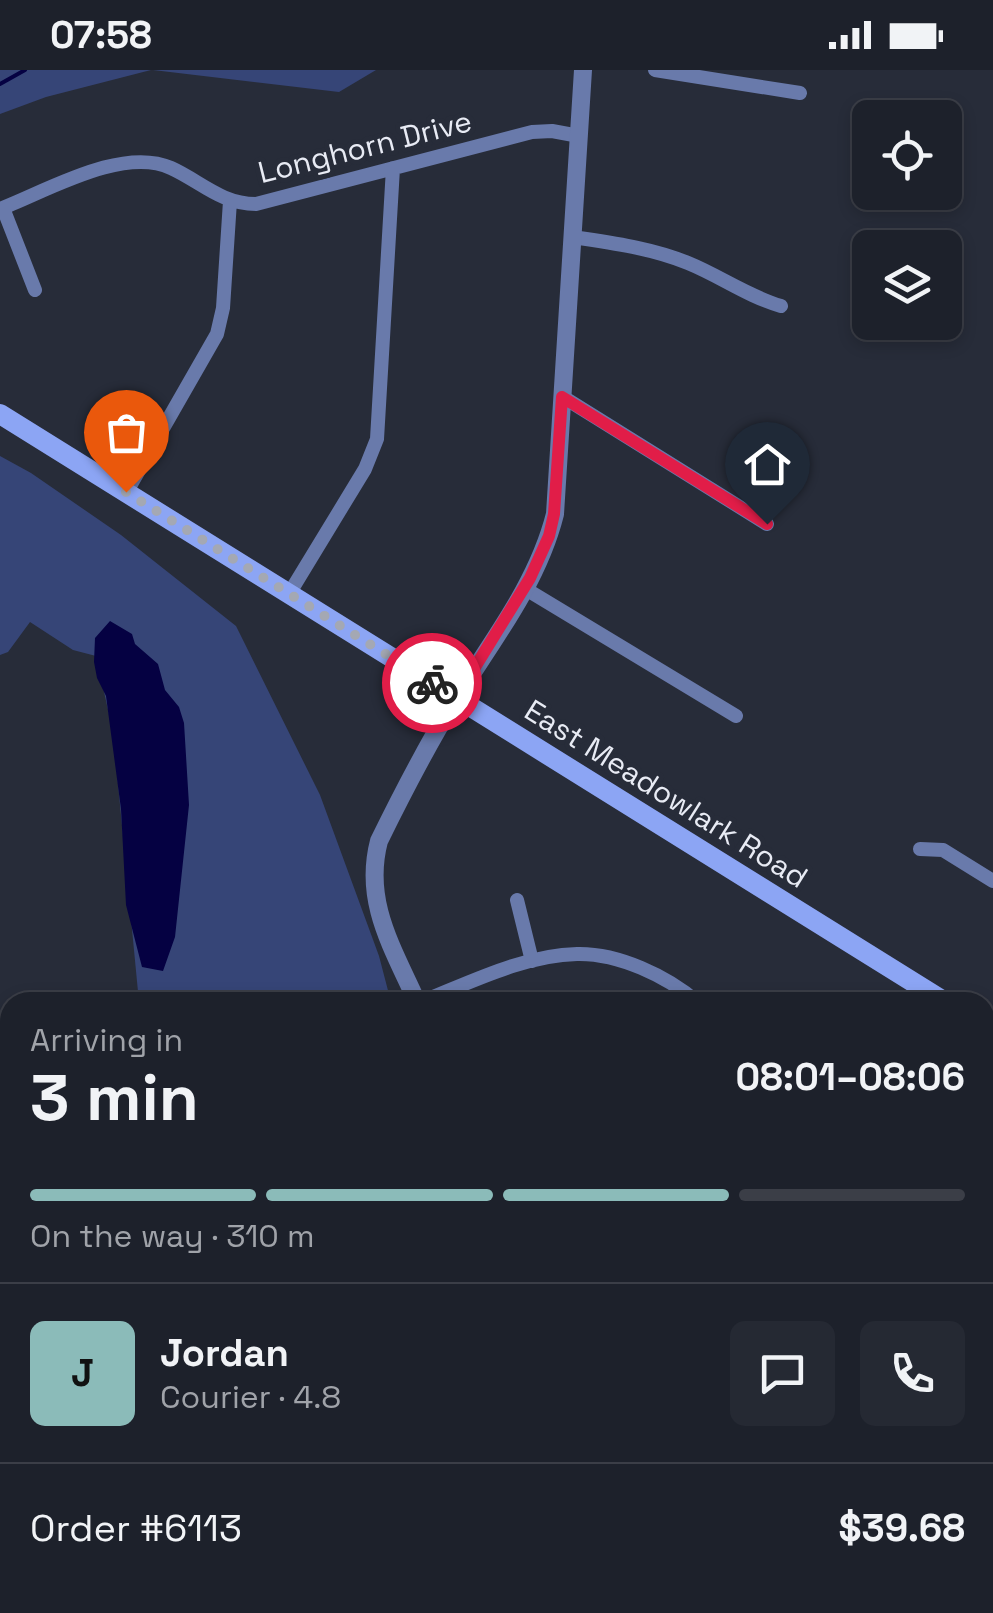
<!DOCTYPE html>
<html lang="en">
<head>
<meta charset="utf-8">
<style>
  body { margin:0; font-family:"Space Grotesk",sans-serif; background:#252933; color:#f1f3f6; height:100vh; display:flex; flex-direction:column; font-size:38px; white-space:nowrap }
  * { box-sizing:border-box; margin:0 }
  p { font-size:32px; color:#a0a3a9 }
  .icon { flex:none; width:55px; height:55px; fill:none; stroke:currentColor; stroke-width:2; stroke-linecap:round; stroke-linejoin:round }
  .map { position:relative; flex:1; overflow:hidden }
  .panel { position:absolute; left:0px; top:922px; width:995px; height:622px; display:flex; flex-direction:column; background:#1d212b; border-radius:30px 30px 0 0; box-shadow:0 5px 15px #0003,0 0 0 2px #3b3e47 }
  .panel>* { flex:none }
  .buttons { position:absolute; left:852px; top:30px; display:grid; gap:20px }
  .buttons a { display:grid; place-items:center; width:110px; height:110px; border-radius:15px; background:#1d212b; box-shadow:0 5px 15px #0003,0 0 0 2px #3b3e47; font-size:50px }
  .pin { position:absolute; display:grid; place-items:center; width:85px; height:85px; color:#fff; margin:-102px -42px; border-radius:50% 50% 50% 0; rotate:-45deg; box-shadow:0 0 10px #0007 }
  .pin .icon { rotate:45deg }
  .courier { position:absolute; display:grid; place-items:center; width:100px; height:100px; margin:-50px; border:8px solid #e11d48; border-radius:50%; background:#fff; color:#222; box-shadow:0 2px 12px #0007 }
  .summary em { font-style:normal; font-weight:700 }
  .summary div { display:flex; flex-direction:column-reverse }
  .summary { display:flex; align-items:center; justify-content:space-between; height:170px; padding:0 30px }
  h1 { font-size:65px; font-weight:700; line-height:75px }
  .bar { display:grid; grid-template-columns:repeat(4,1fr); gap:15px 10px; align-content:center; height:120px; padding:0 30px }
  .bar i { height:12px; border-radius:8px; background:#3b3e47 }
  .bar .current { background:#8bbbb9 }
  .bar p { grid-column:span 4 }
  .line { display:flex; align-items:center; gap:25px; padding:0 30px; border-top:2px solid #3b3e47 }
  .line div { flex:1 }
  .round { display:grid; place-items:center; flex:none; width:105px; height:105px; border-radius:15px; background:#252933 }
  .status { display:flex; justify-content:space-between; align-items:center; height:70px; padding:0 50px; background:#1d212b; direction:ltr }
  .status svg { height:28px; fill:currentColor }
  .map>svg:first-child { display:block }
  .green { fill:#364577 }
  .water { fill:#050142 }
  .lines { fill:none; stroke-linecap:round; stroke-linejoin:round }
  .stream { stroke:#050142; stroke-width:4 }
  .minor { stroke:#697aab; stroke-width:14 }
  .tertiary { stroke:#697aab; stroke-width:18 }
  .secondary { stroke:#8ca5f4; stroke-width:20 }
  .done { stroke:#a4a8b3; stroke-width:10; stroke-dasharray:0 18 }
  .route { stroke:#e11d48; stroke-width:12 }
  .labels { text-anchor:middle; stroke-width:10; stroke-linejoin:round; paint-order:stroke }
  .street-label { font-size:30px; fill:#e8ebf4; stroke:#272c39 }
</style>
</head>
<body>
<div class="status"><b>07:58</b><svg viewBox="0 0 49 12"><path d="M0 12V9h3v3zM5 12V6h3v6zM10 12V3h3v9zM15 12V0h3v12zM26 1h20v11H26zM47 4h2v5h-2z"/></svg></div>
<div class="map">
<svg width="993" height="1543" viewBox="0 0 993 1543">
  <rect width="100%" height="100%" fill="#272c39"/>
  <path class="green" d="M0,0H151L46,27L0,44Z
    M153,0H376L339,22Z
    M0,386L31,403L121,465L236,556L320,725L379,886L391,932H139L113,662L96,586L73,580L30,552L8,582L0,585Z
    M985,1190L993,1195V1543H922L912,1535H985Z
    M10,1205V1345H0V1219Z
    M10,1488V1535H637L624,1543H431L421,1539L268,1536L254,1543H0V1492Z"/>
  <path class="water" d="M110,551L132,564L135,574L158,594L165,620L179,637L184,653L189,735L175,867L163,901L142,897L126,835L121,739L106,626L97,608L94,592L95,568Z
    M985,1225H993V1380L985,1376Z"/>
  <g class="lines">
    <path class="stream" d="M0,14L25,0"/>
    <path class="minor" d="M655,0L800,23
      M3,138L35,220
      M0,139C47,121 122,76 171,98C200,111 221,134 256,134L532,62L552,61L579,66
      M573,167C612,173 652,178 688,193C720,206 747,226 781,236
      M563,327L767,454
      M126,423L217,264L223,238L230,131
      M524,518L736,646
      M289,524L365,399L377,369L393,98
      M920,779L943,780L993,811
      M517,830L532,891
      M421,932C469,913 524,885 577,884C618,883 667,906 697,932
      M0,1375L10,1370"/>
    <path class="tertiary" d="M417,932C393,878 363,832 379,771C403,722 428,674 456,628C493,570 538,512 555,444L583,0
      M468,1543L471,1535"/>
    <path class="secondary" d="M0,344L945,932
      M985,957L993,962"/>
  </g>
  <g class="lines">
    <path class="done" d="M126,422L432,613"/>
    <path class="route" d="M432,613L456,628L530,508L549,466L554,444L562,327L767,454"/>
  </g>
  <g class="labels">
    <g class="street-label">
      <text transform="translate(365 77) rotate(-14)" y="10">Longhorn Drive</text>
      <text transform="translate(666 724) rotate(32)" y="10">East Meadowlark Road</text>
    </g>
  </g>
</svg>
<div class="buttons">
<a><svg class="icon" aria-label="locate" viewBox="0 0 24 24"><circle cx="12" cy="12" r="6"/><path d="M12 2v4M12 18v4M2 12h4M18 12h4"/></svg></a>
<a><svg class="icon" aria-label="layers" viewBox="0 0 24 24"><path d="M12 4l9 5-9 5-9-5zM3 14l9 5 9-5"/></svg></a>
</div>
<div class="pin" style="left:126px;top:422px;background:#ea580c"><svg class="icon" aria-label="bag" viewBox="0 0 24 24"><path d="M5 8h14l-1 12H6zM9 8a3 3 0 0 1 6 0"/></svg></div>
<div class="pin" style="left:767px;top:454px;background:#1f2937"><svg class="icon" aria-label="home" viewBox="0 0 24 24"><path d="M3 11l9-7 9 7M6 9v11h12V9"/></svg></div>
<div class="courier" style="left:432px;top:613px"><svg class="icon" aria-label="bike" viewBox="0 0 24 24"><circle cx="6" cy="16" r="4"/><circle cx="18" cy="16" r="4"/><path d="M6 16l4-8h5l3 8M10 8l3 8H6M13 5h3"/></svg></div>
<section class="panel">
<div class="summary"><div><h1>3 min</h1><p>Arriving in</p></div><em>08:01–08:06</em></div>
<div class="bar"><i class="current"></i><i class="current"></i><i class="current"></i><i></i><p>On the way · 310 m</p></div>
<div class="line" style="height:180px"><b class="round" style="background:#8bbbb9;color:#111">J</b><div><b>Jordan</b><p>Courier · 4.8</p></div><a class="round"><svg class="icon" aria-label="chat" viewBox="0 0 24 24"><path d="M4 5h16v11H9l-5 4z"/></svg></a><a class="round"><svg class="icon" aria-label="phone" viewBox="0 0 24 24"><path d="M5 4h4l2 5-3 2q2 4 5 5l2-3 5 2v4C11 20 4 13 5 4z"/></svg></a></div>
<div class="line" style="height:130px"><div>Order #6113</div><b>$39.68</b></div>
</section>
</div>
</body>
</html>
